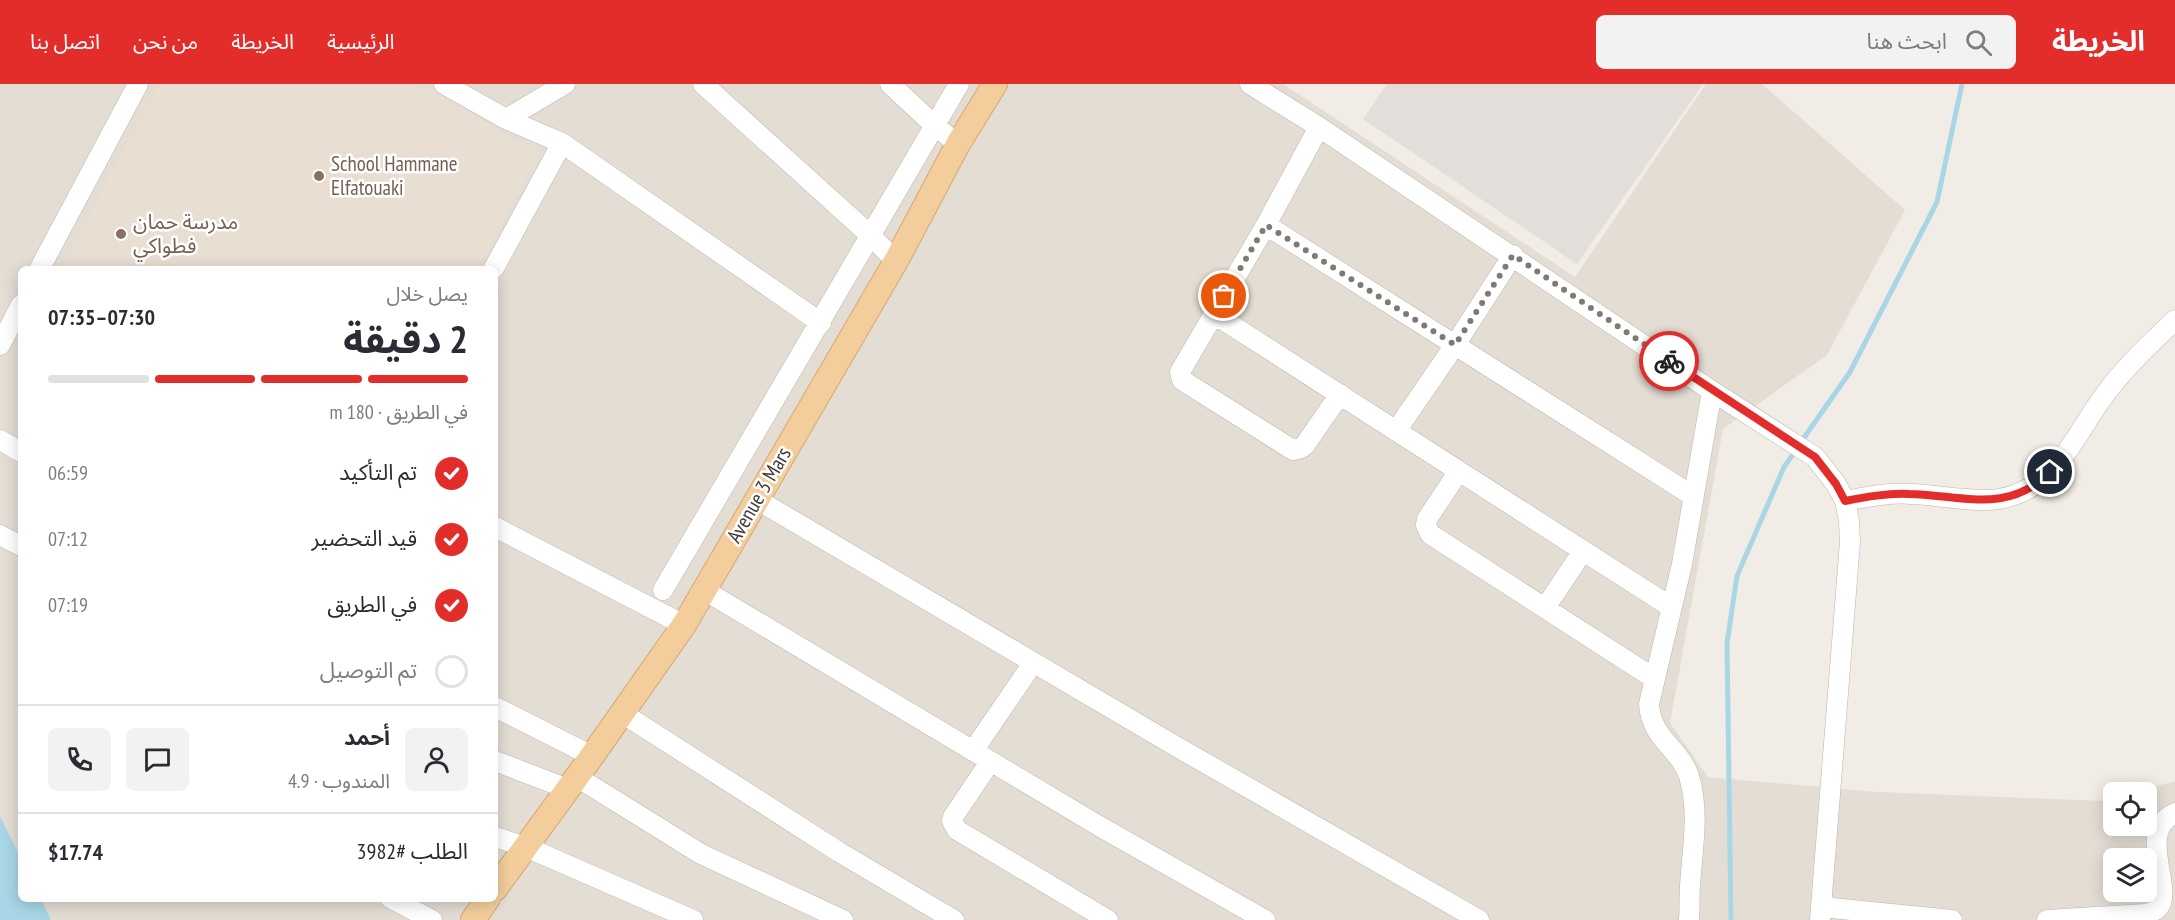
<!DOCTYPE html>
<html lang="ar">
<head>
<meta charset="utf-8">
<style>
  body { margin:0; font-family:"PT Sans Narrow","Noto Sans Arabic",sans-serif; background:#f2f2f3; color:#2b2b33; direction:rtl; height:100vh; display:flex; flex-direction:column; font-size:22px; white-space:nowrap }
  * { box-sizing:border-box; margin:0 }
  p { font-size:20px; color:#7c7c81 }
  .icon { flex:none; width:33px; height:33px; fill:none; stroke:currentColor; stroke-width:2; stroke-linecap:round; stroke-linejoin:round }
  .map { position:relative; flex:1; overflow:hidden; direction:ltr }
  .drawer { position:absolute; left:18px; top:182px; width:480px; height:636px; display:flex; flex-direction:column; background:#fff; border-radius:9px; box-shadow:0 3px 15px #0003; direction:rtl }
  .drawer>* { flex:none }
  .controls { position:absolute; left:2103px; top:698px; display:grid; gap:12px }
  .controls a { display:grid; place-items:center; width:54px; height:54px; border-radius:9px; background:#fff; box-shadow:0 3px 15px #0003; font-size:30px }
  .pin { position:absolute; display:grid; place-items:center; width:51px; height:51px; color:#fff; margin:-26px; border:3px solid #fff; border-radius:50%; box-shadow:0 2px 6px #0007 }
  .courier { position:absolute; display:grid; place-items:center; width:60px; height:60px; margin:-30px; border:4px solid #e22d2b; border-radius:50%; background:#fff; color:#222; box-shadow:0 2px 8px #0007 }
  .headline em { font-style:normal; font-weight:700 }
  .headline div { display:flex; flex-direction:column-reverse }
  .headline { display:flex; align-items:center; justify-content:space-between; height:102px; padding:0 30px }
  h1 { font-size:39px; font-weight:700; line-height:45px }
  .bar { display:grid; grid-template-columns:repeat(4,1fr); gap:9px 6px; align-content:center; height:72px; padding:0 30px }
  .bar i { height:8px; border-radius:4px; background:#e1e1e2 }
  .bar .active { background:#e22d2b }
  .bar p { grid-column:span 4 }
  .line { display:flex; align-items:center; gap:15px; padding:0 30px; border-top:2px solid #e1e1e2 }
  .line div { flex:1 }
  .round { display:grid; place-items:center; flex:none; width:63px; height:63px; border-radius:9px; background:#f2f2f3 }
  ol { padding:0 30px; list-style:none }
  li { display:flex; align-items:center; gap:18px; height:66px }
  li p { margin-inline-start:auto }
  li .icon { padding:6px; border-radius:50%; background:#e22d2b; color:#fff; stroke-width:4 }
  li:last-child { color:#7c7c81 }
  li i { width:33px; height:33px; border:3px solid #e1e1e2; border-radius:50% }
  header { display:flex; align-items:center; gap:36px; box-sizing:border-box; height:84px; padding:0 30px; background:#e22d2b; color:#fff }
  header strong { font-size:28px }
  nav { display:flex; gap:33px; margin-inline-start:auto; font-size:21px }
  .search { width:420px; height:54px; background:#f2f2f3; display:flex; align-items:center; gap:15px; box-sizing:border-box; padding:0 21px; border-radius:9px; color:#7c7c81; font-size:22px }
  .map>svg:first-child { display:block }
  .residential { fill:#e4ddd4; fill-rule:evenodd }
  .industrial { fill:#e3deda }
  .education { fill:#e8ded1 }
  .water { fill:#a8d6e7 }
  .lines { fill:none; stroke-linecap:round; stroke-linejoin:round }
  .stream { stroke:#a8d6e7; stroke-width:5 }
  .minor-casing { stroke:#beb5ac; stroke-width:21 }
  .major-casing { stroke:#d6a86e; stroke-width:26 }
  .minor { stroke:#fff; stroke-width:20 }
  .major { stroke:#f3ce9c; stroke-width:24 }
  .done { stroke:#7f7a73; stroke-width:6; stroke-dasharray:0 10.8 }
  .route { stroke:#e22d2b; stroke-width:8 }
  .education-dot { fill:#8d6e63; stroke:#fff; stroke-width:2 }
  .labels { text-anchor:middle; stroke-width:5; stroke-linejoin:round; paint-order:stroke }
  .education-label { font-size:21px; fill:#785e54; stroke:#fff; text-anchor:start }
  .street-label { font-size:21px; fill:#423c36; stroke:#fff }
</style>
</head>
<body>
<header>
<strong>الخريطة</strong>
<div class="search"><svg class="icon" aria-label="search" viewBox="0 0 24 24"><circle cx="10" cy="10" r="6"/><path d="M15 15l6 6"/></svg>ابحث هنا</div>
<nav><a>الرئيسية</a><a>الخريطة</a><a>من نحن</a><a>اتصل بنا</a></nav>
</header>
<div class="map">
<svg width="2175" height="836" viewBox="0 0 2175 836">
  <rect width="100%" height="100%" fill="#f1ece5"/>
  <path class="residential" d="M0,0H1283L1575,193L1706,0H1762L1905,126L1827,271L1723,345L1670,639L1708,693L1877,708L2103,717L2113,714L2114,741H2146V708H2136L2175,697V836H0ZM21,184H495V814H21ZM2114,774H2146V807H2114Z"/>
  <path class="industrial" d="M1387,0H1703L1577,180L1363,35Z"/>
  <path class="education" d="M159,0H414L540,68L478,184H61Z"/>
  <path class="water" d="M0,732L21,775V814L41,815L51,836H0Z"/>
  <g class="lines">
    <path class="stream" d="M1801,358L1850,288L1937,118L1962,0
      M1731,836L1727,559L1737,492L1784,383L1796,366"/>
    <defs>
      <path id="minor" d="M444,0L506,35L562,59L821,239
        M703,0L871,152L896,177
        M890,0L934,41L958,60
        M1250,0L1319,43L1712,307L1815,373L1836,400L1845,417L1849,437L1850,458L1820,836
        M506,35L565,0
        M1319,43L1266,141L1180,288L1182,296L1185,298L1293,366L1301,364L1305,361L1340,310
        M1266,141L1693,412
        M40,184L138,0
        M494,184L562,59
        M1214,230L1671,523
        M0,261L21,221
        M1396,347L1455,261L1513,171
        M0,356L21,368
        M1459,387L1427,435L1426,441L1430,450L1655,595
        M756,415L1172,660L1479,836
        M1845,417C1867,413 1889,408 1913,410C1937,411 1977,419 1999,415C2057,405 2074,351 2106,309C2126,282 2151,259 2175,236
        M495,443L684,541
        M0,451L21,462
        M663,506L959,0
        M704,506L1099,742L1265,836
        M1545,524L1583,467
        M495,623L592,672
        M622,629L839,768L954,836
        M973,667L1033,579
        M495,677L568,705
        M990,678L953,733L952,737L957,746L1108,836
        M577,693L701,770L843,836
        M495,753L526,763L693,836
        M390,814L432,836
        M1821,823L1952,836
        M1689,836C1690,825 1689,814 1690,803C1692,765 1700,730 1689,692C1679,663 1651,655 1649,620L1682,480L1712,307
        M2047,836L2145,830C2149,829 2155,827 2158,824C2175,806 2135,747 2175,729"/>
      <path id="major" d="M495,805L592,672L684,541L896,177L958,60L995,0
        M473,836L488,814"/>
    </defs>
    <use href="#minor" class="minor-casing"/>
    <use href="#major" class="major-casing"/>
    <use href="#minor" class="minor"/>
    <use href="#major" class="major"/>
  </g>
  <g class="lines">
    <path class="done" d="M1224,212L1266,141L1455,261L1513,171L1669,277"/>
    <path class="route" d="M1669,277L1815,373L1836,400L1845,417C1866,413 1887,409 1909,410C1961,411 2008,431 2050,388"/>
  </g>
  <g class="education-dot">
    <circle cx="319" cy="92" r="6"/>
    <circle cx="121" cy="150" r="6"/>
  </g>
  <g class="labels">
    <g class="education-label">
      <text x="331" y="87">School Hammane<tspan x="331" dy="24">Elfatouaki</tspan></text>
      <text x="133" y="145">مدرسة حمان<tspan x="133" dy="24">فطواكي</tspan></text>
    </g>
    <g class="street-label">
      <text transform="translate(759 411) rotate(-60)" y="7">Avenue 3 Mars</text>
    </g>
  </g>
</svg>
<div class="controls">
<a><svg class="icon" aria-label="locate" viewBox="0 0 24 24"><circle cx="12" cy="12" r="6"/><path d="M12 2v4M12 18v4M2 12h4M18 12h4"/></svg></a>
<a><svg class="icon" aria-label="layers" viewBox="0 0 24 24"><path d="M12 4l9 5-9 5-9-5zM3 14l9 5 9-5"/></svg></a>
</div>
<div class="pin" style="left:1224px;top:212px;background:#ea580c"><svg class="icon" aria-label="bag" viewBox="0 0 24 24"><path d="M5 8h14l-1 12H6zM9 8a3 3 0 0 1 6 0"/></svg></div>
<div class="pin" style="left:2050px;top:388px;background:#1f2937"><svg class="icon" aria-label="home" viewBox="0 0 24 24"><path d="M3 11l9-7 9 7M6 9v11h12V9"/></svg></div>
<div class="courier" style="left:1669px;top:277px"><svg class="icon" aria-label="bike" viewBox="0 0 24 24"><circle cx="6" cy="16" r="4"/><circle cx="18" cy="16" r="4"/><path d="M6 16l4-8h5l3 8M10 8l3 8H6M13 5h3"/></svg></div>
<section class="drawer">
<div class="headline"><div><h1>2 دقيقة</h1><p>يصل خلال</p></div><em>07:30–07:35</em></div>
<div class="bar"><i class="active"></i><i class="active"></i><i class="active"></i><i></i><p>في الطريق · 180 m</p></div>
<ol>
<li><svg class="icon" aria-label="check" viewBox="0 0 24 24"><path d="M5 12l5 5 9-10"/></svg>تم التأكيد<p>06:59</p></li>
<li><svg class="icon" aria-label="check" viewBox="0 0 24 24"><path d="M5 12l5 5 9-10"/></svg>قيد التحضير<p>07:12</p></li>
<li><svg class="icon" aria-label="check" viewBox="0 0 24 24"><path d="M5 12l5 5 9-10"/></svg>في الطريق<p>07:19</p></li>
<li><i></i>تم التوصيل</li>
</ol>
<div class="line" style="height:108px"><a class="round"><svg class="icon" aria-label="person" viewBox="0 0 24 24"><circle cx="12" cy="8" r="4"/><path d="M4 21q1-7 8-7t8 7"/></svg></a><div><b>أحمد</b><p>المندوب · 4.9</p></div><a class="round"><svg class="icon" aria-label="chat" viewBox="0 0 24 24"><path d="M4 5h16v11H9l-5 4z"/></svg></a><a class="round"><svg class="icon" aria-label="phone" viewBox="0 0 24 24"><path d="M5 4h4l2 5-3 2q2 4 5 5l2-3 5 2v4C11 20 4 13 5 4z"/></svg></a></div>
<div class="line" style="height:78px"><div>الطلب #3982</div><b>$17.74</b></div>
</section>
</div>
</body>
</html>
